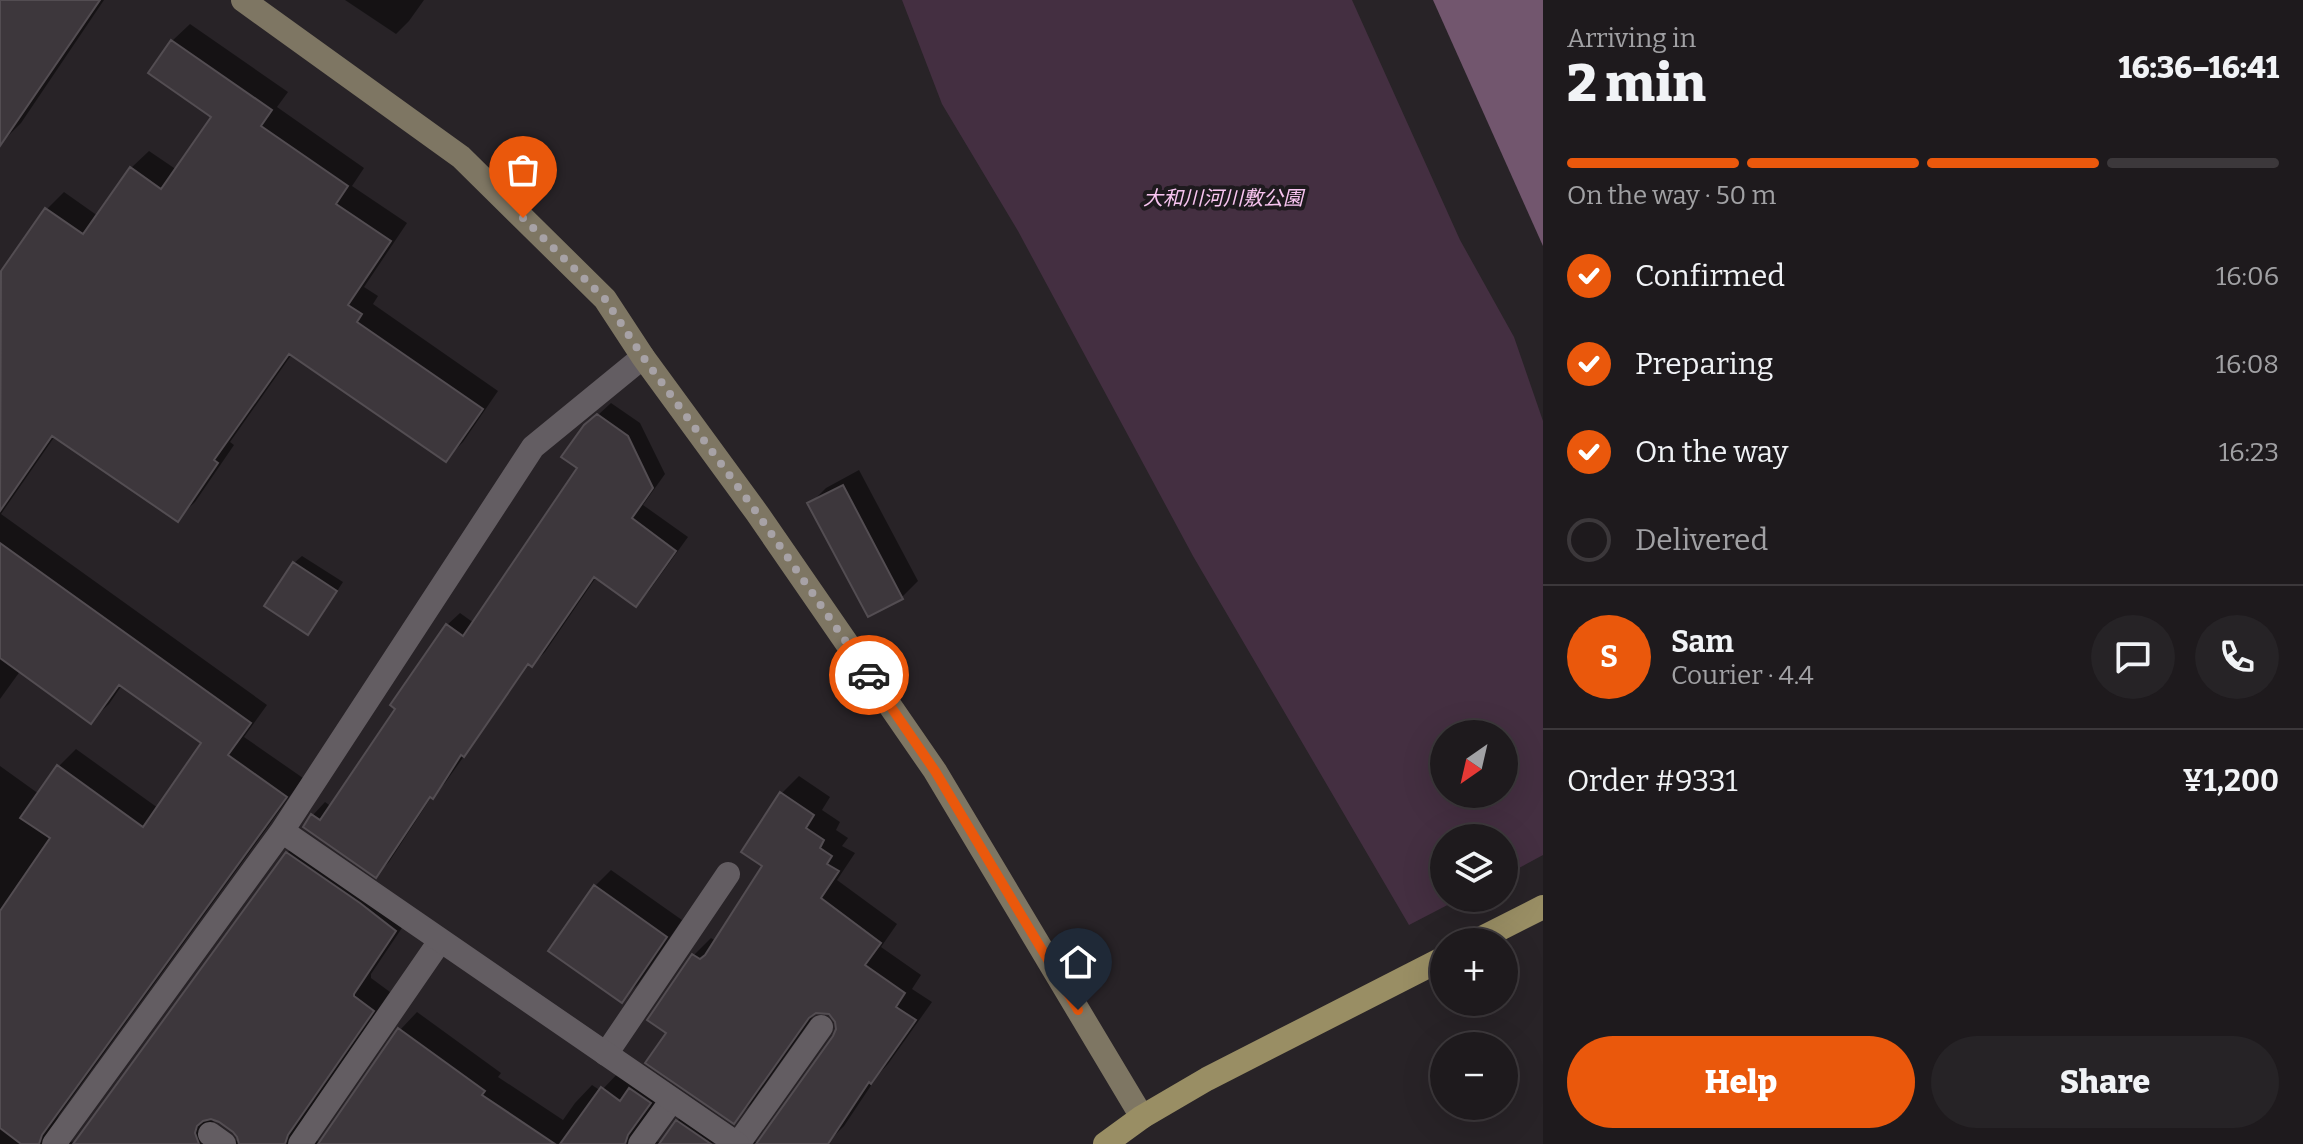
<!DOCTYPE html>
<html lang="en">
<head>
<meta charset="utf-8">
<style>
  body { margin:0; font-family:Bitter,"Noto Sans JP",serif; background:#262326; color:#f1f3f6; height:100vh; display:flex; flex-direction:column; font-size:30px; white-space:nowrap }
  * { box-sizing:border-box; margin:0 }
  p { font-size:26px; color:#a1a1a4 }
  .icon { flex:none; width:44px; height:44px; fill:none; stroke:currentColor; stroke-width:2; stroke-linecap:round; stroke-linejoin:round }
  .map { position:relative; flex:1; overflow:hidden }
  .drawer { display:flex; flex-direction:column; background:#1e1a1d; width:760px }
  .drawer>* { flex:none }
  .needle { width:52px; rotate:214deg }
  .fabs { position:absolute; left:1430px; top:720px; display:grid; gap:16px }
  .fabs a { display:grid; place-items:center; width:88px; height:88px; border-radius:50%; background:#1e1a1d; box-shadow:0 8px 32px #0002,0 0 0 2px #3c383b; font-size:40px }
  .pin { position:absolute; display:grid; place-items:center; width:68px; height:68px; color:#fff; margin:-82px -34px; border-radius:50% 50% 50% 0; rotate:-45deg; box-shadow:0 0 8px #0007 }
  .pin .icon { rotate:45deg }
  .courier { position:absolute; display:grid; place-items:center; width:80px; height:80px; margin:-40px; border:6px solid #ea580c; border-radius:50%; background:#fff; color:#222; box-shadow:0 2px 10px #0007 }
  .headline em { font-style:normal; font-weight:800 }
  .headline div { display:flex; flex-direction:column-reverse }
  .headline { display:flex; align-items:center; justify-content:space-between; height:136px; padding:0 24px }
  h1 { font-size:52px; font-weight:800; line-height:60px }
  .bar { display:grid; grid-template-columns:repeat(4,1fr); gap:12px 8px; align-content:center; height:96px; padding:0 24px }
  .bar i { height:10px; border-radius:6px; background:#3c383b }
  .bar .selected { background:#ea580c }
  .bar p { grid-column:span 4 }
  .line { display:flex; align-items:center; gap:20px; padding:0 24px; border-top:2px solid #3c383b }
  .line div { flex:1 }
  .round { display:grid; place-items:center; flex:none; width:84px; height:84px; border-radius:42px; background:#262326 }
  ol { padding:0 24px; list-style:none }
  li { display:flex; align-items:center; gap:24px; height:88px }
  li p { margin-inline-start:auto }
  li .icon { padding:8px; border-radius:50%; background:#ea580c; color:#fff; stroke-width:4 }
  li:last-child { color:#a1a1a4 }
  li i { width:44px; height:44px; border:4px solid #3c383b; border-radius:50% }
  .cta { display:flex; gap:16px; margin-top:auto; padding:16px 24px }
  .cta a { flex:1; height:92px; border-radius:48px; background:#ea580c; color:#fff; font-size:32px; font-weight:800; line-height:92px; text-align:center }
  .cta a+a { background:#262326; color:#f1f3f6 }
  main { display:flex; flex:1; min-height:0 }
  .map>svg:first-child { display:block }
  .green { fill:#442f41; fill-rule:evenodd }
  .water { fill:#72566e }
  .shadow { fill:#0007; fill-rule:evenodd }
  .building { fill:#3d373c; stroke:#534d52; stroke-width:2 }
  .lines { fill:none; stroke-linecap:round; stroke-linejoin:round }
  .lane { stroke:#635d62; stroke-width:24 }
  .street { stroke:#635d62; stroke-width:24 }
  .secondary { stroke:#7e7663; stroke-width:24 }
  .primary { stroke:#998e64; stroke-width:24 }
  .done { stroke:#a7a2a6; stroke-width:8; stroke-dasharray:0 14.4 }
  .route { stroke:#ea580c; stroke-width:10 }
  .labels { text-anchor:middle; stroke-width:8; stroke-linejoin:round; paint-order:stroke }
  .park-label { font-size:20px; font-style:italic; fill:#f8c4f0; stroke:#1e1a1e }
</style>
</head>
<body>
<main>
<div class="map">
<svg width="1543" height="1144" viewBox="0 0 1543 1144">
  <rect width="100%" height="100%" fill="#282327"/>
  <path class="green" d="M902,0H1352L1460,240L1514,337L1543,421V855L1504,876V838H1444V898H1461L1409,925L1193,556L1018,231L942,104ZM1444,734H1504V794H1444Z"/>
  <path class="water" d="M1433,0H1543V246Z"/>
  <path class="shadow" d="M0,0H104L21,123L2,142L0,141Z
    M345,0H424L409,21L396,34Z
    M190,24L288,92L277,107L364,168L352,186L407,223L364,287L378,296L373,304L498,391L463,442L446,459L292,354L230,442L234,445L195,502L177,519L55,436L1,514L267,705L244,737L303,778L59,1115L56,1123L70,1142L77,1141L287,853L304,836L412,913L371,974V978L390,992L304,1117L302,1125L310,1140L322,1142L400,1030L417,1012L501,1073L498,1077L563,1120L575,1103L592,1085L601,1091L620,1071L667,1085L642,1122L649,1140L658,1142L664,1140L677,1121L695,1104L746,1139L755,1142L761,1141L835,1037L838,1028L836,1019L824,1010L817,1011L751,1104L734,1121L668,1032L694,955L711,938L716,941L765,866L782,793L799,776L830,797L822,810L840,822L836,830L848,838L842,846L855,853L837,880L897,924L881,947L921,975L912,989L932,1002L888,1064L878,1075L844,1126L827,1143L0,1144V766L39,794L58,767L76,749L158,808L204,743L122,685L109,704L91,721L21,670L0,699V276L47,209L64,192L98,216L131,168L149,151L177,170L214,116L172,41ZM212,1117L235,1131L240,1142L234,1140L214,1123Z
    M611,403L640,423L665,474L643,505L688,537L649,591L636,604L597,576L545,652L532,665L530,663L445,783L432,796L389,862L376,875L313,815L325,802L332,807L398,708L447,625L460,613L474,623L580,468L586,426Z
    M859,470L918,581L902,597L810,504L826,488Z
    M302,556L343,582L315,625L308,633L294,563Z
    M611,870L682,920L638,984L622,1000L595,886Z"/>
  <path class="building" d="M0,0H100L0,146Z
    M171,40L272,110L261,126L348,186L336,204L391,241L348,305L362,314L357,322L483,409L446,462L289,354L214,460L218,463L178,522L52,436L0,511L1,271L45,208L83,234L130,167L161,189L211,117L148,73Z
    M597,414L628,436L653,488L632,518L676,551L636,607L594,577L532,667L528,664L464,757L461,755L433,799L430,797L376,878L303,827L311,814L320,820L395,709L390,705L446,624L463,636L577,468L561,457L584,425Z
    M843,485L903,599L868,617L807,503Z
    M0,543L251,723L228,755L287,797L42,1135L39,1144H21L0,1128V911L50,838L20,818L57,765L143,827L201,743L119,685L91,724L0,658Z
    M293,562L337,591L308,635L264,606Z
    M780,792L814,815L806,828L824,840L820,848L832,856L827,864L839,871L821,898L881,943L865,965L905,993L896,1007L916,1020L871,1084L869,1082L828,1144H756L833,1036L836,1029L835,1022L829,1014L816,1013L809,1018L734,1124L645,1063L666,1033L647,1020L692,954L700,959L705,955L762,866L741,852Z
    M286,852L360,903L396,931L354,994V996L374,1011L288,1135L285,1144H239L237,1137L233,1132L219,1122L211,1119L203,1121L197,1126L195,1133L199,1144H73Z
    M594,885L667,937L622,1003L548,951Z
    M398,1028L485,1091L482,1095L555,1144H318Z
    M601,1087L620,1101L629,1088L651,1103L628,1135L625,1144H560Z
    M676,1120L711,1144H659Z"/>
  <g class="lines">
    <path class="lane" d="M606,1054L728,874
      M210,1134L224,1144
      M300,1144L440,941
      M640,1144L672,1100
      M738,1144L821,1027"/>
    <path class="street" d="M282,831L737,1144
      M54,1144L282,831L533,447L643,357"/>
    <path class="secondary" d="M243,0L461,157L605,299L643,357L757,513L935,771L1142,1117"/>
    <path class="primary" d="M1474,942L1543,907
      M1105,1144L1142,1117L1207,1079L1444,958"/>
  </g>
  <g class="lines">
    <path class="done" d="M523,218L605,299L643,357L757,513L869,675"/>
    <path class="route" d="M869,675L935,771L1078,1010"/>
  </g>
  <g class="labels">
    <g class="park-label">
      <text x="1223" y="205">大和川河川敷公園</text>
    </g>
  </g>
</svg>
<div class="fabs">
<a><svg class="needle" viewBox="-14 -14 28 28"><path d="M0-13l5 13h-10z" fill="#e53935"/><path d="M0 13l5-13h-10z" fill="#a1a1a4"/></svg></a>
<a><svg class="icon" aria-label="layers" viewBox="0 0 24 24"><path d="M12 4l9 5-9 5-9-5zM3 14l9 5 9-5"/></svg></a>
<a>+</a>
<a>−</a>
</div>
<div class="pin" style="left:523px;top:218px;background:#ea580c"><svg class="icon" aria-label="bag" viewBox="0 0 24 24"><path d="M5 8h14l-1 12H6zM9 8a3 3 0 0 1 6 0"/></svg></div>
<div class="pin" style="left:1078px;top:1010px;background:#1f2937"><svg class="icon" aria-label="home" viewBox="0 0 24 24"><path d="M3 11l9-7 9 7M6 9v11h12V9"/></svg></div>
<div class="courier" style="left:869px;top:675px"><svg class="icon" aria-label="car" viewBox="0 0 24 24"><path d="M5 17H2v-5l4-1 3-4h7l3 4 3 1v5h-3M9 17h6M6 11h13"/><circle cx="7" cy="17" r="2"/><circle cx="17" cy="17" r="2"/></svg></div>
</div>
<section class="drawer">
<div class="headline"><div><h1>2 min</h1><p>Arriving in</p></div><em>16:36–16:41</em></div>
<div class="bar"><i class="selected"></i><i class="selected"></i><i class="selected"></i><i></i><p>On the way · 50 m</p></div>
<ol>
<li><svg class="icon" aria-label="check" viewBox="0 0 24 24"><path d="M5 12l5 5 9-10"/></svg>Confirmed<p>16:06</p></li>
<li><svg class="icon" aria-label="check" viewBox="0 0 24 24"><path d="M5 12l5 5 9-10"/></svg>Preparing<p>16:08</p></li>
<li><svg class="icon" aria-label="check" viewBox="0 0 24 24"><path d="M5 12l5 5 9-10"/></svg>On the way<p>16:23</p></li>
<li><i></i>Delivered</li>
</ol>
<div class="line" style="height:144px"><b class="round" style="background:#ea580c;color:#fff">S</b><div><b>Sam</b><p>Courier · 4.4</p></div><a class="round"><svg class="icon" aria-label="chat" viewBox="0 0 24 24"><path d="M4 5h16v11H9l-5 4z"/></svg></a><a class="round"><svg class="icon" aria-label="phone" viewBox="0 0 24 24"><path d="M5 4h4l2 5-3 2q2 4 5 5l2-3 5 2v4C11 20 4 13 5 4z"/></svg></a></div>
<div class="line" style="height:104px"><div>Order #9331</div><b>¥1,200</b></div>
<div class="cta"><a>Help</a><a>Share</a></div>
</section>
</main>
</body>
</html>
